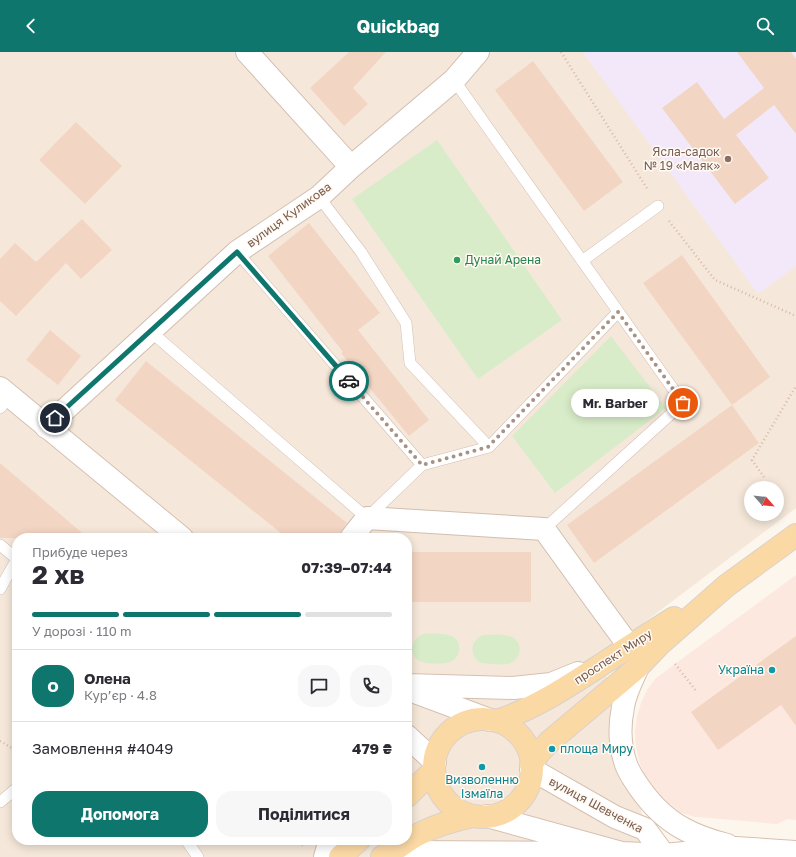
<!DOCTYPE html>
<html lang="uk">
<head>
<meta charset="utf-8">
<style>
  body { margin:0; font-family:"Golos Text",sans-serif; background:#f7f7f7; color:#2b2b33; height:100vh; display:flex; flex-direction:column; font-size:15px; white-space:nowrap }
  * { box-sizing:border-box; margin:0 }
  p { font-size:13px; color:#7c7c81 }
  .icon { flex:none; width:22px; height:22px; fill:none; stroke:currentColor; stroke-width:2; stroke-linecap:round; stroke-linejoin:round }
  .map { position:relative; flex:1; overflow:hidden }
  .drawer { position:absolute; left:12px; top:481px; width:400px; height:312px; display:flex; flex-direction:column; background:#fff; border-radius:16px; box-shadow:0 2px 10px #0003 }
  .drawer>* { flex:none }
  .needle { width:26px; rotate:117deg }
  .controls { position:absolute; left:744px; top:429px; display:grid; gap:8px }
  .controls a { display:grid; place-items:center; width:40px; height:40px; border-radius:50%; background:#fff; box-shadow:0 2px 10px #0003; font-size:20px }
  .pin { position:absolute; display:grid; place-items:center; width:34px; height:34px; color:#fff; margin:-17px; border:2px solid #fff; border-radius:50%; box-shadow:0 1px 4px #0007 }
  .courier { position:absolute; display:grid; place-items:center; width:40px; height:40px; margin:-20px; border:3px solid #0f766e; border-radius:50%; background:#fff; color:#222; box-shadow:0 1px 5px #0007 }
  .bubble { position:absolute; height:28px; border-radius:14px; background:#fff; box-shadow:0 2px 10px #0003; font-size:13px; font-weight:700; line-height:28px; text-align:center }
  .head em { font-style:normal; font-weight:700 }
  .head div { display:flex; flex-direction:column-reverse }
  .head { display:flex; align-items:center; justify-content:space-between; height:68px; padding:0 20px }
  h1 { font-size:26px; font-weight:700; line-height:30px }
  .bar { display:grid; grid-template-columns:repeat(4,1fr); gap:6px 4px; align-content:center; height:48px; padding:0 20px }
  .bar i { height:5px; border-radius:3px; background:#e1e1e2 }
  .bar .on { background:#0f766e }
  .bar p { grid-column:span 4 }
  .line { display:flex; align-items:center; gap:10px; padding:0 20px; border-top:1px solid #e1e1e2 }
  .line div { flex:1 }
  .round { display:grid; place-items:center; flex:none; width:42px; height:42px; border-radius:16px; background:#f7f7f7 }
  .primary-button { display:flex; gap:8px; margin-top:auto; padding:8px 20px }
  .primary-button a { flex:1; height:46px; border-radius:16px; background:#0f766e; color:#fff; font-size:16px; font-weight:700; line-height:46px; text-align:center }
  .primary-button a+a { background:#f7f7f7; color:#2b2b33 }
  header { display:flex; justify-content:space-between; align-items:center; height:52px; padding:0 20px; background:#0f766e; color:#fff; font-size:18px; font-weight:700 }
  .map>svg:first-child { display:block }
  .residential { fill:#f5e8da; fill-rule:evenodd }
  .commercial { fill:#fde8e0 }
  .education { fill:#f3e8fa }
  .green { fill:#d8ecc9 }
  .building { fill:#f3d5c3 }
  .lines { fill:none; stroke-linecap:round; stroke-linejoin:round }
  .service-casing { stroke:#d1beb0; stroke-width:12 }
  .minor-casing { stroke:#d1beb0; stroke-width:24 }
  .secondary-casing { stroke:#d6c0b0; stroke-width:24 }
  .primary-casing { stroke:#dad1cd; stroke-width:24 }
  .path { stroke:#d9b8a5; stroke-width:2.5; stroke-dasharray:1 3; stroke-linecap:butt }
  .service { stroke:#fff; stroke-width:11 }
  .minor { stroke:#fff; stroke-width:22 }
  .secondary { stroke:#fff; stroke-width:22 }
  .primary { stroke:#fbd9a5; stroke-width:22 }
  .done { stroke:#a89285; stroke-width:4; stroke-dasharray:0 7.2 }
  .route { stroke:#0f766e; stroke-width:5 }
  .education-dot { fill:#8d6e63; stroke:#fffaf3; stroke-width:1.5 }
  .leisure-dot { fill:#2e9e5b; stroke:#fffaf3; stroke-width:1.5 }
  .culture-dot { fill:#0f9aa8; stroke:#fffaf3; stroke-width:1.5 }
  .labels { text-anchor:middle; stroke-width:3; stroke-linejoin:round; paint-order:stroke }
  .education-label { font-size:12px; fill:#785e54; stroke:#fffaf3; text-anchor:end }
  .street-label { font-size:12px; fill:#7a5c4d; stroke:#fffaf3 }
  .leisure-label { font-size:12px; fill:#27864d; stroke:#fffaf3; text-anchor:start }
  .culture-label { font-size:12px; fill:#0d838f; stroke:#fffaf3; text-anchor:end }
</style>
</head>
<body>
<header><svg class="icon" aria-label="back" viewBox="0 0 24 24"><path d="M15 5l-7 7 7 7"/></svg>Quickbag<svg class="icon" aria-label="search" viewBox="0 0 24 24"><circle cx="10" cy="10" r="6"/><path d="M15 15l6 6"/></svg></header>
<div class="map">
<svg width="796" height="805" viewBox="0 0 796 805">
  <rect width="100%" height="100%" fill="#fdf6ec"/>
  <path class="residential" d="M0,0H796V456L601,603L653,805H0ZM751,436H777V462H751ZM17,486H407V788H17Z"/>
  <path class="commercial" d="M796,523V768L787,767L777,772L710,766L695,765L681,761L667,754L650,734L644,722L639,709L636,695L635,680L637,665L641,651L647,638L656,626Z"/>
  <path class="education" d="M583,0H796V214L758,242Z"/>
  <path class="green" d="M437,88L562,268L478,327L352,147Z
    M611,284L666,356L555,441L512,384Z
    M423,582C431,581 447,581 454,585C464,593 459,609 447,611C441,612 427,612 422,610C407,605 410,587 423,582Z
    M483,583C491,582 508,582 514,586C525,594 519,610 507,612C502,613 488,612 482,611C473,608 469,595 476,588C478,585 481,584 483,583Z"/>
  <path class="building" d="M349,0H386L353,36L368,52L344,74L310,36Z
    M737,0H791L796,7V82L774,53L736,83L769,126L735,152L662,56L697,30L724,67L764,36Z
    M533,9L623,130L584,159L495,38Z
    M76,70L122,114L85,152L39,108Z
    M82,167L112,198L81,227L66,211L16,264L0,249V207L15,191L36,210Z
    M309,171L380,261L358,278L429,368L409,384L341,301L343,300L268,204Z
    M682,203L770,325L732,353L643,231Z
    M50,278L81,304L58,333L26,308Z
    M146,309L347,471L341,479L339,486H287L115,348Z
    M732,353L759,391L594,511L567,473Z
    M0,411L88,486H0Z
    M407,500H531V550H407Z
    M796,584V674L781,653L718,698L691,660Z"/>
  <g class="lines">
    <defs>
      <path id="service" d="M454,28L683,351L544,477
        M319,145L361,200L406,271L410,311L489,395
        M237,200L422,413
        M582,209L658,154
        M150,279L367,466L422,413L489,395L618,260
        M0,356L10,344
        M0,493L17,507
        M0,537L17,507
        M0,750L17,736
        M186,788L198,805"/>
      <path id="minor" d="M247,0L351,115
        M46,375L237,200L319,145L351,115L454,28L478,0
        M351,486L367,466L544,477L596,549L629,594"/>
      <path id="secondary" d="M0,336L182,486
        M638,615C632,628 625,641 623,655C619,675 620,697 627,715C629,719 631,723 633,726C646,747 663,766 684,777C698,785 712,789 727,793
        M407,633L513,636L551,632L578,621
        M412,639L490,668
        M407,684L435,710
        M531,717L615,765L645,777L664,803
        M487,764L622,801L664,803L736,796L796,800
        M392,800L593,801
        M325,805L330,788"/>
      <path id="primary" d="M434 716a49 49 0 1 1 98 0a49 49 0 1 1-98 0Z
        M497,669C536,656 570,633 604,611C627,596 650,581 674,566
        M531,713L539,701L549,690L638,615L660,592L726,534L796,483
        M407,744L434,718
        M340,805L359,788
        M382,805C394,799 405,790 417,783C434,774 454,768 473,764"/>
    </defs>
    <use href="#service" class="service-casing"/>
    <use href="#minor" class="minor-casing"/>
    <use href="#secondary" class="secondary-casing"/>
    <use href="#primary" class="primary-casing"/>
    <path class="path" d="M561,0L648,138
      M669,169L715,228L796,264
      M764,425L752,408L796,334
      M675,612L697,640
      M0,689L17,699
      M291,788L303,793"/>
    <use href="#service" class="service"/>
    <use href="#minor" class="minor"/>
    <use href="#secondary" class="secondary"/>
    <use href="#primary" class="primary"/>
  </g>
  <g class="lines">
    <path class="done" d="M349,329L422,413L488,395L618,260L683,351"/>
    <path class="route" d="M55,366L237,200L349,329"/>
  </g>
  <circle class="education-dot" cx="728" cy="107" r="4"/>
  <circle class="leisure-dot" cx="457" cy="208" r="4"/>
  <g class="culture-dot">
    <circle cx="772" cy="618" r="4"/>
    <circle cx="552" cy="697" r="4"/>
    <circle cx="482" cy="715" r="4"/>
  </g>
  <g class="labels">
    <g class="education-label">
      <text x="720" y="104">Ясла-садок<tspan x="720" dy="14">№ 19 «Маяк»</tspan></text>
    </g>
    <g class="street-label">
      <text transform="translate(289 163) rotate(-36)" y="4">вулиця Куликова</text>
      <text transform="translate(613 605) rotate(-33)" y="4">проспект Миру</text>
      <text transform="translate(596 753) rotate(28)" y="4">вулиця Шевченка</text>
    </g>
    <g class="leisure-label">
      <text x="465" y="212">Дунай Арена</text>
    </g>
    <g class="culture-label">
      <text x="764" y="622">Україна</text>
      <text x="560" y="701" text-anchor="start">площа Миру</text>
      <text x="482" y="732" text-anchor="middle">Визволенню<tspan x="482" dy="14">Ізмаїла</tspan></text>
    </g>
  </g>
</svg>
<div class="controls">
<a><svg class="needle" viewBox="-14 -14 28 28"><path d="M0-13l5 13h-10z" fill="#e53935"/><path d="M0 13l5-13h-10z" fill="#7c7c81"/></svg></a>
</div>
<div class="pin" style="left:683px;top:351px;background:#ea580c"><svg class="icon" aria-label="bag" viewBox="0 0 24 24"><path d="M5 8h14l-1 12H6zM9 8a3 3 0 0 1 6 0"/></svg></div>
<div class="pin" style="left:55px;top:366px;background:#1f2937"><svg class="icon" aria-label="home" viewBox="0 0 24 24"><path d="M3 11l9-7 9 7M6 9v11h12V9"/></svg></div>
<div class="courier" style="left:349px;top:329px"><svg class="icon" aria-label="car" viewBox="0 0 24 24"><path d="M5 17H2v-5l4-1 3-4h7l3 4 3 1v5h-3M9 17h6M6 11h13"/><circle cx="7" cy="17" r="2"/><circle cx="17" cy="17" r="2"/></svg></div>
<div class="bubble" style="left:571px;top:337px;width:88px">Mr. Barber</div>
<section class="drawer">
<div class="head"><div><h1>2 хв</h1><p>Прибуде через</p></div><em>07:39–07:44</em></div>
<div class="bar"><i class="on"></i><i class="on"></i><i class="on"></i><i></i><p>У дорозі · 110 m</p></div>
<div class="line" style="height:72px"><b class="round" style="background:#0f766e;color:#fff">О</b><div><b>Олена</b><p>Кур’єр · 4.8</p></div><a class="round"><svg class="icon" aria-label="chat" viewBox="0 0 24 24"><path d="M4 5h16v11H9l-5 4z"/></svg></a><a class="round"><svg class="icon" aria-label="phone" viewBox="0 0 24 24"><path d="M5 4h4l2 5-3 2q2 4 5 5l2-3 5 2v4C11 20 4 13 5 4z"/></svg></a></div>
<div class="line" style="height:52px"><div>Замовлення #4049</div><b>479 ₴</b></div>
<div class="primary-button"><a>Допомога</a><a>Поділитися</a></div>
</section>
</div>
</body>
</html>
